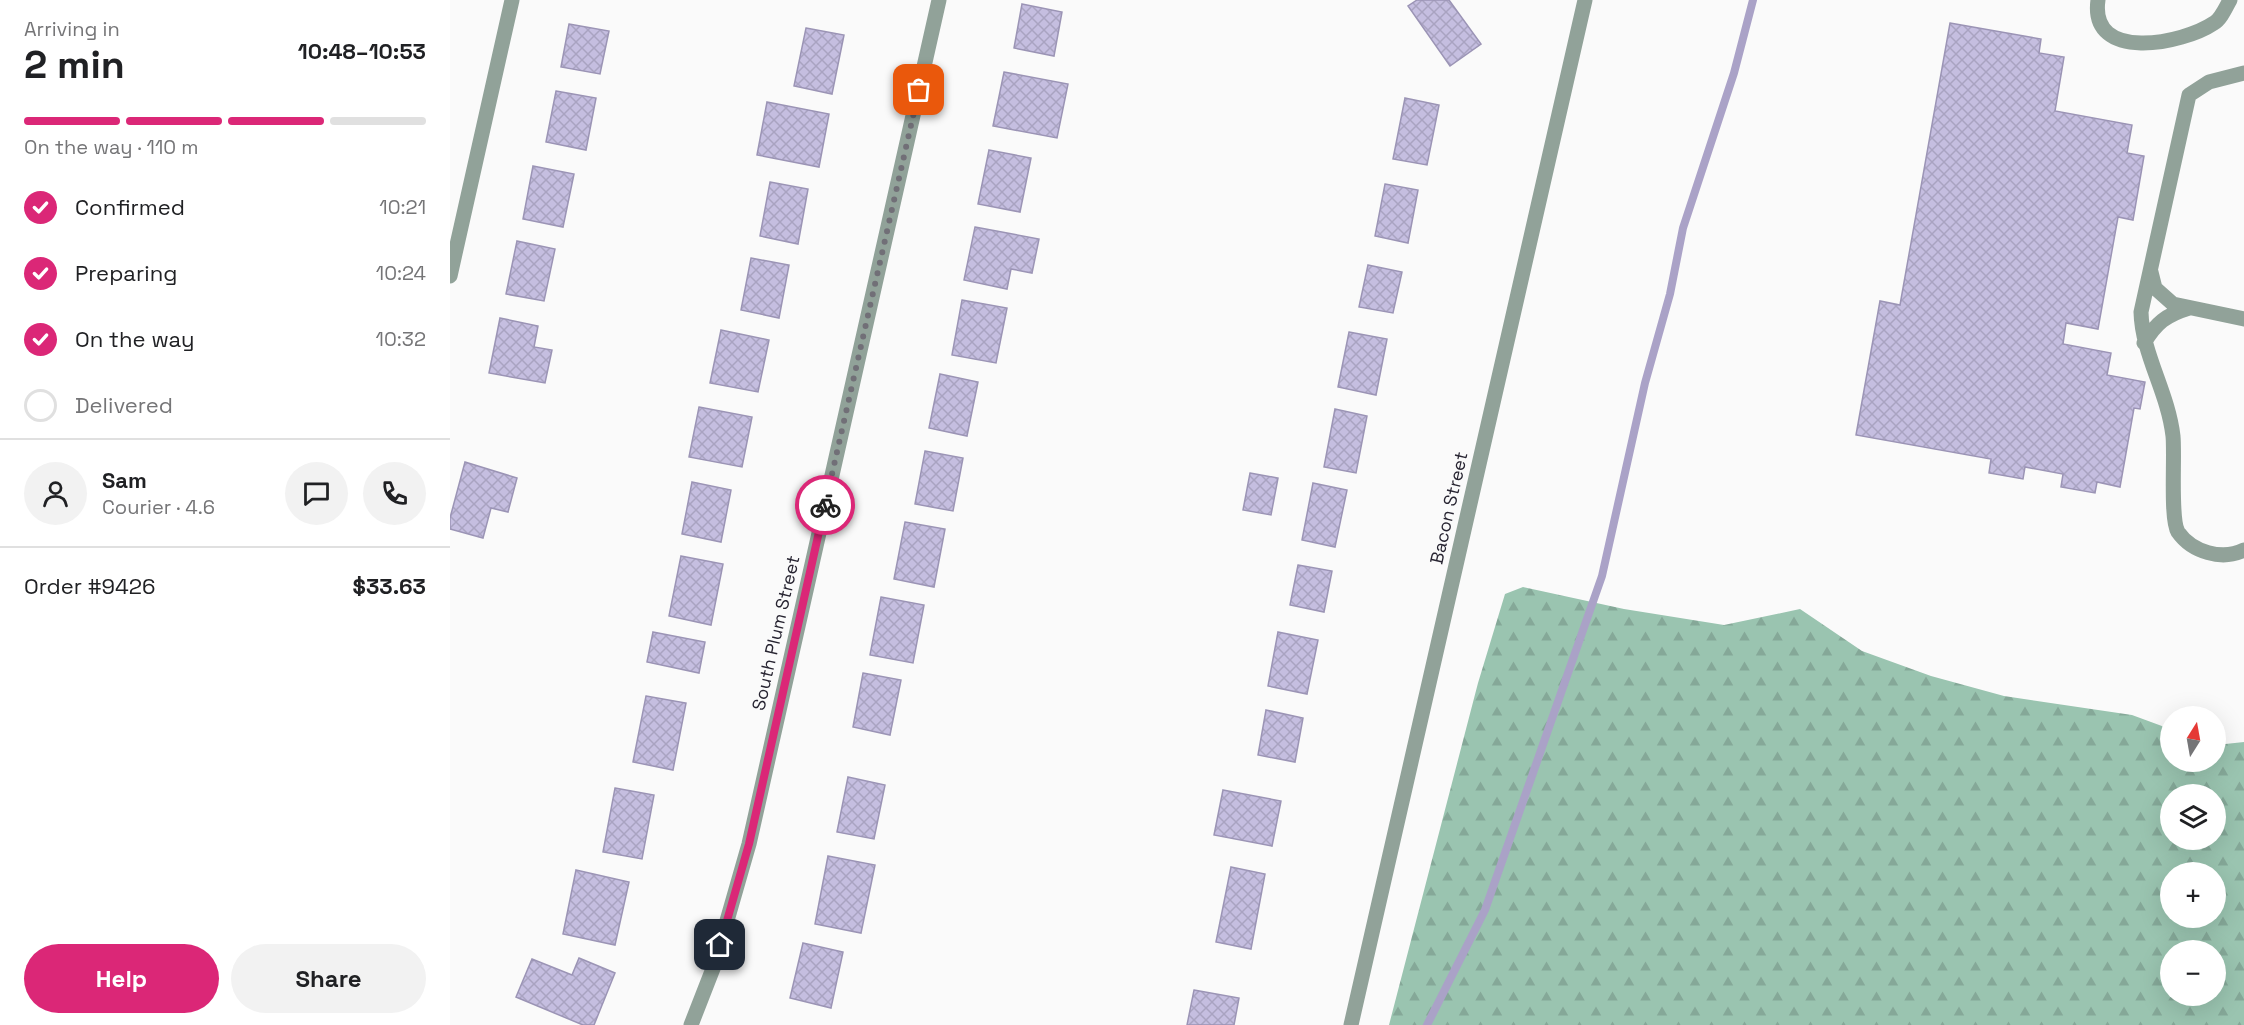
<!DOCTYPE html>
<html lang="en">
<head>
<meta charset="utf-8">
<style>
  body { margin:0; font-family:"Space Grotesk",sans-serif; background:#f2f2f2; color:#202124; height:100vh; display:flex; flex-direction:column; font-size:22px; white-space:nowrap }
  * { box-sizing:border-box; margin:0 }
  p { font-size:20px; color:#757577 }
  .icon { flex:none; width:33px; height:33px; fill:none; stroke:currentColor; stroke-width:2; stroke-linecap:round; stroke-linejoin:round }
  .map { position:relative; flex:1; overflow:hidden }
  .side { display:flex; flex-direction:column; background:#fff; width:450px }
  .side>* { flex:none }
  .needle { width:39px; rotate:11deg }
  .controls { position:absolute; left:1710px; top:706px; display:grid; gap:12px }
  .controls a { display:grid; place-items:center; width:66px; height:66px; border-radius:50%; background:#fff; box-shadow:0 6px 24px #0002; font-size:30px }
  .pin { position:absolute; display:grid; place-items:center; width:51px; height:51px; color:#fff; margin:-26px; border-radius:12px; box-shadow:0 3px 9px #0006 }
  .courier { position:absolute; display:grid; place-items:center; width:60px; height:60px; margin:-30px; border:4px solid #db2777; border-radius:50%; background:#fff; color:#222; box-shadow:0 2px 8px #0007 }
  .headline em { font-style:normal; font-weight:800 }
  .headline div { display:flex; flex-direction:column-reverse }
  .headline { display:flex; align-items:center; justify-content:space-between; height:102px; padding:0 24px }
  h1 { font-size:39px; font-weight:800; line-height:45px }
  .bar { display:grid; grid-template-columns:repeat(4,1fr); gap:9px 6px; align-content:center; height:72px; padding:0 24px }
  .bar i { height:8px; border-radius:4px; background:#e0e0e0 }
  .bar .active { background:#db2777 }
  .bar p { grid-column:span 4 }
  .line { display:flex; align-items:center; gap:15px; padding:0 24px; border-top:2px solid #e0e0e0 }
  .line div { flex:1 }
  .round { display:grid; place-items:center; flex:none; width:63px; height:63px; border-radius:32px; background:#f2f2f2 }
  ol { padding:0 24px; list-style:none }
  li { display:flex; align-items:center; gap:18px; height:66px }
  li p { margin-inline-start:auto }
  li .icon { padding:6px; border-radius:50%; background:#db2777; color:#fff; stroke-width:4 }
  li:last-child { color:#757577 }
  li i { width:33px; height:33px; border:3px solid #e0e0e0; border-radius:50% }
  .primary-button { display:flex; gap:12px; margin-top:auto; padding:12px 24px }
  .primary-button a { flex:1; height:69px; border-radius:36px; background:#db2777; color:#fff; font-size:24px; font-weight:800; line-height:69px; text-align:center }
  .primary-button a+a { background:#f2f2f2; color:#202124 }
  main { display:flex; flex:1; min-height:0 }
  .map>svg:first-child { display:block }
  .forest { fill:url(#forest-firs); fill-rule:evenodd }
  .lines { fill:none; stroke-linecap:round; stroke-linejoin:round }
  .stream { stroke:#aaa2c7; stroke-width:8 }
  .building { fill:url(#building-cross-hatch); stroke:#9b94b5; stroke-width:1.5 }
  .lane { stroke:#91a299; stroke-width:15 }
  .street { stroke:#91a299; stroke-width:15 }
  .done { stroke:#716f77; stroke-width:6; stroke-dasharray:0 10.8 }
  .route { stroke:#db2777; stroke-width:8 }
  .labels { text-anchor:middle; stroke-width:6; stroke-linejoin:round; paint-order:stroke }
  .street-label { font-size:18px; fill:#272431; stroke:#fafafa }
</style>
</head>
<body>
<main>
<section class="side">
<div class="headline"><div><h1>2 min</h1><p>Arriving in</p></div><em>10:48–10:53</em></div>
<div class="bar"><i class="active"></i><i class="active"></i><i class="active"></i><i></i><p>On the way · 110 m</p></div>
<ol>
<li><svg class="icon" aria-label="check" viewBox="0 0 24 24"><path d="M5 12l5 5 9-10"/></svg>Confirmed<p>10:21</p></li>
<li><svg class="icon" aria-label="check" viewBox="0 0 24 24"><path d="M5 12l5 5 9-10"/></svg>Preparing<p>10:24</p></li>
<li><svg class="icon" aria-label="check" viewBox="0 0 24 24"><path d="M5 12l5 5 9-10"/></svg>On the way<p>10:32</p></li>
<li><i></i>Delivered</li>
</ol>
<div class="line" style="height:108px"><a class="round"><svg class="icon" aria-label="person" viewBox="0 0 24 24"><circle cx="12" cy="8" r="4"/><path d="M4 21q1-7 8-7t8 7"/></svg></a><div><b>Sam</b><p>Courier · 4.6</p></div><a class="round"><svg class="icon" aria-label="chat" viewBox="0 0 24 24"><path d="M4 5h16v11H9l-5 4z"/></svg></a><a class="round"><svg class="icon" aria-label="phone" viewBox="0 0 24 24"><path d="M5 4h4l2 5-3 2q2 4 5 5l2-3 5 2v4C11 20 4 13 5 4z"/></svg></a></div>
<div class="line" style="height:78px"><div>Order #9426</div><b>$33.63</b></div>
<div class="primary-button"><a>Help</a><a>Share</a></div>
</section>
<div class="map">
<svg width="1794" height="1025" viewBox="0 0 1794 1025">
  <defs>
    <pattern id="forest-firs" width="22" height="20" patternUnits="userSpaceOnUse" patternTransform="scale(1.5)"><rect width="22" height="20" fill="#9ac4b0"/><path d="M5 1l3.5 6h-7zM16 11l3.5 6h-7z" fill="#85a898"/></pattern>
    <pattern id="building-cross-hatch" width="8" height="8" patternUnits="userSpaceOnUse" patternTransform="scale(1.5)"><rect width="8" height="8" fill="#c5bee0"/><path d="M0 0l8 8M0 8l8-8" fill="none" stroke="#a9a3c1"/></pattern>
  </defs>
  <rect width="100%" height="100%" fill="#fafafa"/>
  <path class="forest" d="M1073,587L1174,609L1274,625L1350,609L1412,651L1481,676L1554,696L1682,715L1720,729V762H1766V745L1794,742V1025H939L1028,683L1055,594ZM1720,795H1766V840H1720ZM1720,873H1766V918H1720ZM1720,951H1766V996H1720Z"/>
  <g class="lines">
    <path class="stream" d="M977,1025L1035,910L1152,576L1195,383L1220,294L1233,228L1284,73L1303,0"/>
  </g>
  <path class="building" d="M967,0H999L1031,44L1000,66L958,6Z
    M572,4L612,12L604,56L564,48Z
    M1500,23L1591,39L1589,53L1614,57L1605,111L1682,125L1677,153L1694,156L1683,220L1668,217L1648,329L1616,323L1613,344L1661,353L1657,375L1695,382L1690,409L1684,408L1670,487L1647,482L1645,493L1611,487L1613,474L1575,467L1573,479L1539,473L1541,459L1406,435L1430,301L1450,305Z
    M119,24L159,31L150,74L111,67Z
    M356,28L394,35L382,94L344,86Z
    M554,72L618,84L607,138L543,126Z
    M106,91L146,98L136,150L96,142Z
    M955,98L989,105L977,165L943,159Z
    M317,102L379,114L369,167L307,155Z
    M539,150L581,158L570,212L528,204Z
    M83,166L124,174L113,227L73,219Z
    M320,182L358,189L348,244L310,236Z
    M935,184L968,190L958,243L925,236Z
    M525,227L589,239L582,273L561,269L557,289L514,280Z
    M67,241L105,249L94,301L56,294Z
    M301,258L339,265L329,318L291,310Z
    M918,265L952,272L943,313L909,307Z
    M512,300L557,308L546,363L502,355Z
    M50,318L88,326L84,347L102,350L95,383L39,373Z
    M271,330L319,340L308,392L260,383Z
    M899,332L937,339L926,395L888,387Z
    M490,374L528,382L517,436L479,428Z
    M249,407L302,417L292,467L239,457Z
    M885,409L917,416L906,473L874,467Z
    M475,451L513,458L503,511L465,504Z
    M15,462L67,478L58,512L41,508L33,538L0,529V518Z
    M800,473L828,478L821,515L793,510Z
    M242,482L281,490L271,542L232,534Z
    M863,483L897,490L885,547L852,540Z
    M455,522L495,529L484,587L444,579Z
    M231,556L273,564L261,625L219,616Z
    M848,565L882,571L874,612L840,605Z
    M431,597L474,605L463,663L420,655Z
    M203,632L255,642L249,673L197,662Z
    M828,632L868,640L857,694L818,686Z
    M413,673L451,680L440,735L403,727Z
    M196,696L236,703L223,770L183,762Z
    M816,710L853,718L845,762L808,755Z
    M398,777L435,785L424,839L387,832Z
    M165,788L204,795L192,859L153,852Z
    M773,790L831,801L822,846L764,835Z
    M378,856L425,865L411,933L365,924Z
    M781,867L815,874L801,949L766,942Z
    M126,870L179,882L165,945L113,934Z
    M353,943L393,952L381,1008L340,998Z
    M129,958L165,973L144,1025H133L66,997L82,959L122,975Z
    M744,990L789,998L784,1025H737Z"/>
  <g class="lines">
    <path class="lane" d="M1648,0C1639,63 1733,44 1764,23C1771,19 1776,7 1780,0
      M1794,73L1759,82L1739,95L1691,312C1692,354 1718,392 1723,436C1725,457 1720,519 1728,532C1742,552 1772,561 1794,550
      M1701,272L1705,288L1723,304L1794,319
      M1694,343C1706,323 1716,315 1739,308"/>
    <path class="street" d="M0,276L62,0
      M241,1025L264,966L299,844L489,0
      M901,1025L1135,0"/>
  </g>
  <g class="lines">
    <path class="done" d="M375,505L469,90"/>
    <path class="route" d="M270,945L299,844L375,505"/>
  </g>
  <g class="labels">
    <g class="street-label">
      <text transform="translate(999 508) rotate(-77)" y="6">Bacon Street</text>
      <text transform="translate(326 633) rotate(-77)" y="6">South Plum Street</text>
    </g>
  </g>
</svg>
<div class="controls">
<a><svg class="needle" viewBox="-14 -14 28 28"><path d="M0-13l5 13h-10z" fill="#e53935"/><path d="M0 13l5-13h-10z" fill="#757577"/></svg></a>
<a><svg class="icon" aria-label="layers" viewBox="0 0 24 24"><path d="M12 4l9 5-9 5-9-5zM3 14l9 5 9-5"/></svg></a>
<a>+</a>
<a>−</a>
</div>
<div class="pin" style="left:469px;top:90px;background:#ea580c"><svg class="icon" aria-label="bag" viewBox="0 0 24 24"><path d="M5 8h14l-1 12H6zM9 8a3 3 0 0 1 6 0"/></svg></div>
<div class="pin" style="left:270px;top:945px;background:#1f2937"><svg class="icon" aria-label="home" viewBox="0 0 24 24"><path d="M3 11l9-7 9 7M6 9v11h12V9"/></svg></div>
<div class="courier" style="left:375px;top:505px"><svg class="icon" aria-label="bike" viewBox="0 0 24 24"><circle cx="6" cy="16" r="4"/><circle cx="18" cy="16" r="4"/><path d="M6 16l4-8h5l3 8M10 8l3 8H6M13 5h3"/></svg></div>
</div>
</main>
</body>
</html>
